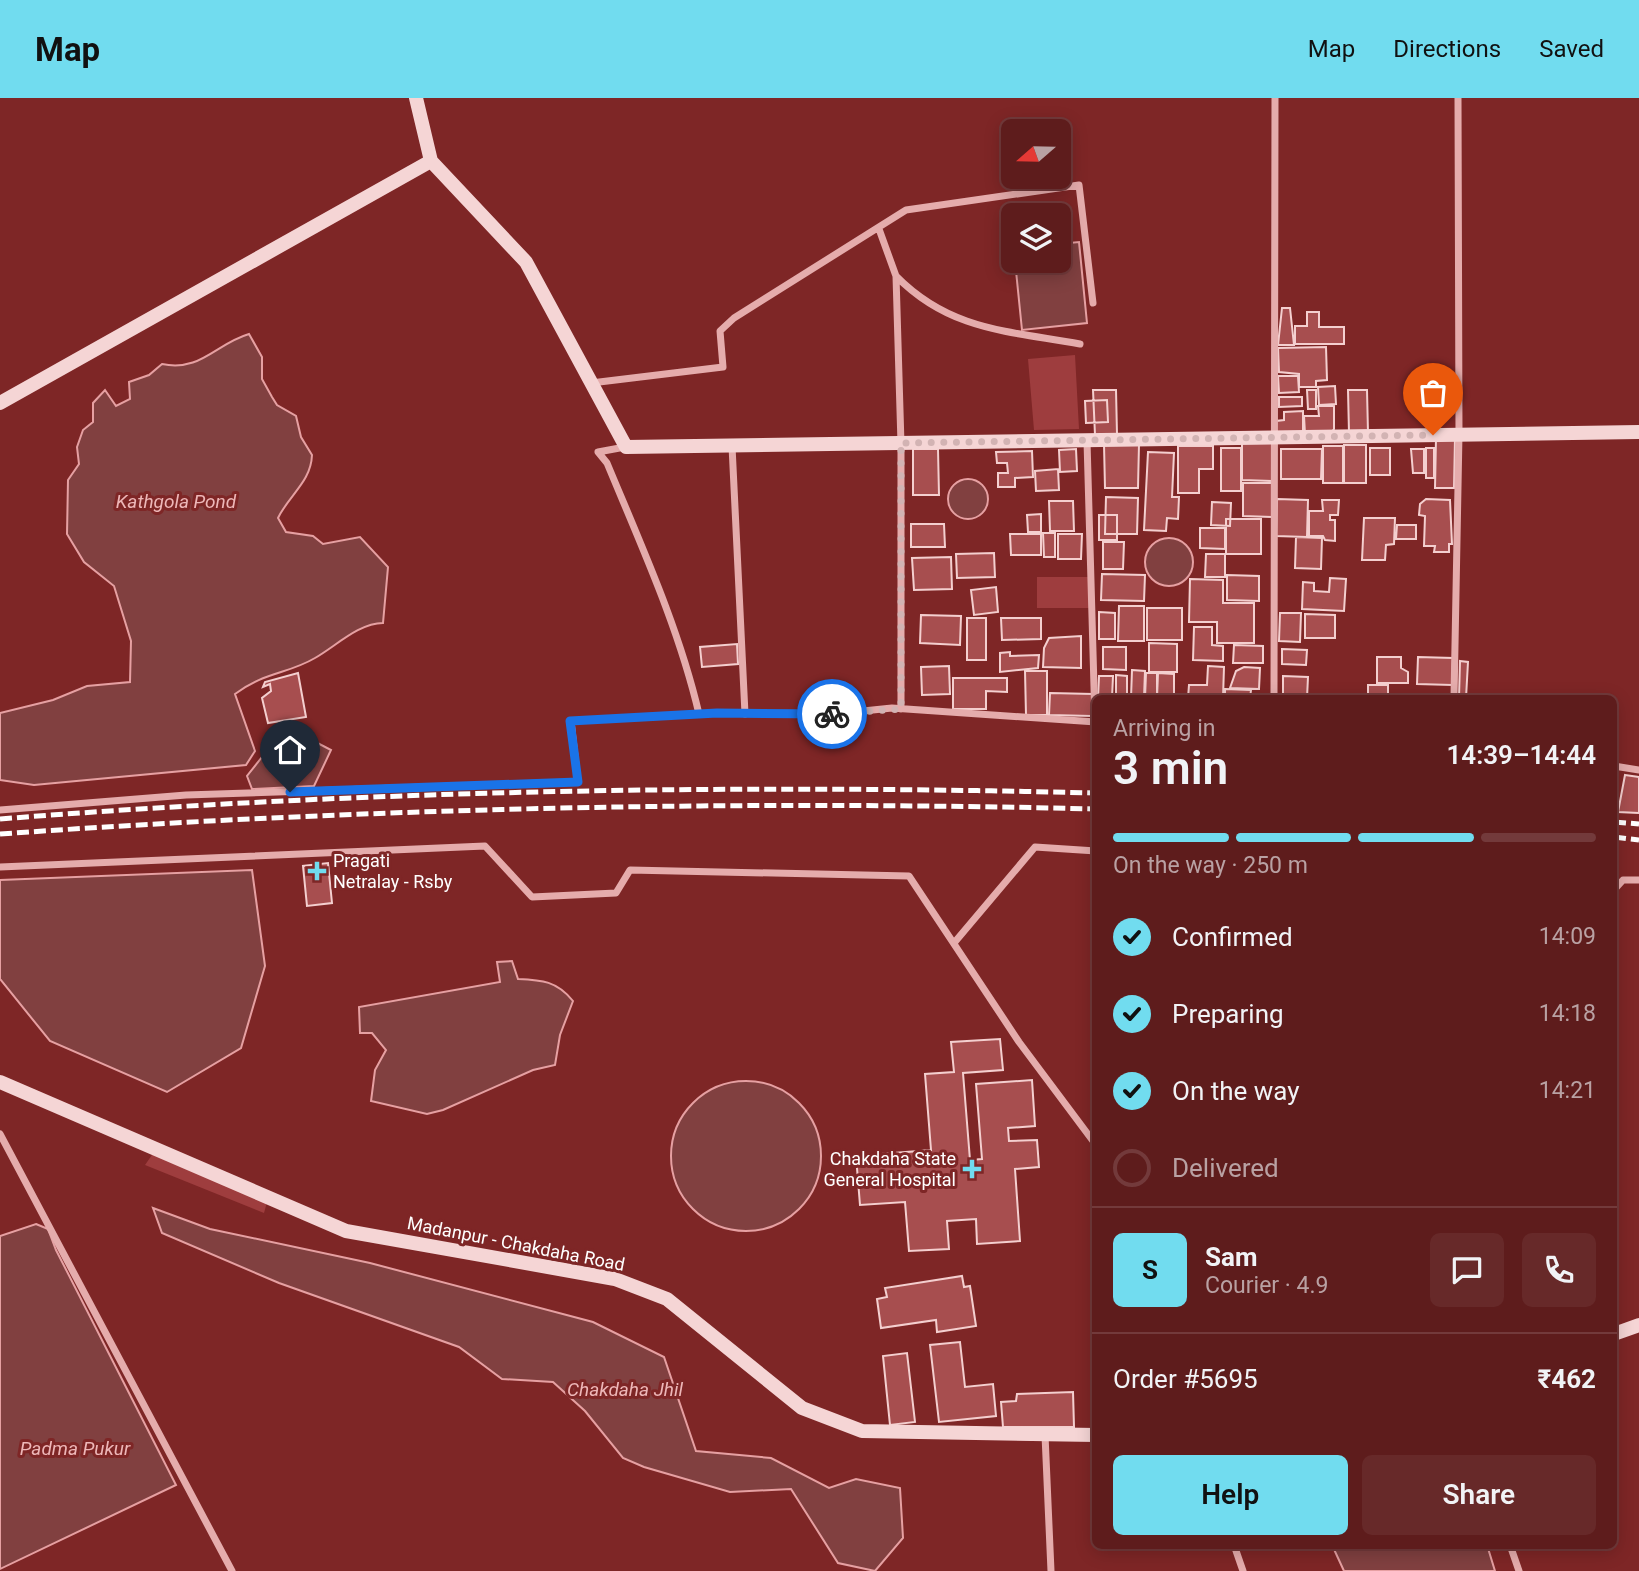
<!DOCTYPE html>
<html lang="en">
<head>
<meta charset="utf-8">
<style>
  body { margin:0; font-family:Roboto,sans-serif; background:#672929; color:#f1f3f6; height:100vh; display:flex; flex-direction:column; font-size:26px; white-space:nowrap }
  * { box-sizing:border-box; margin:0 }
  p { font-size:23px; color:#b9a1a3 }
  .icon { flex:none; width:38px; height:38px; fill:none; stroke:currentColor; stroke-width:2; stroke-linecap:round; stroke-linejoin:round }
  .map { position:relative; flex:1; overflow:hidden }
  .drawer { position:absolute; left:1092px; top:597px; width:525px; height:854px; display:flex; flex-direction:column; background:#5e1c1c; border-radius:10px; box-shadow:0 4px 18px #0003,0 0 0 2px #733a3b }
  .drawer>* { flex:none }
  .needle { width:46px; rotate:250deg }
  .fabs { position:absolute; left:1001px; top:21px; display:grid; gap:14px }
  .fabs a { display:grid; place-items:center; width:70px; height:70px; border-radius:10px; background:#5e1c1c; box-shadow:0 4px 18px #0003,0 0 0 2px #733a3b; font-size:35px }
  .pin { position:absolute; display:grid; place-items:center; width:60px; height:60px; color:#fff; margin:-72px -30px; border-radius:50% 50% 50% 0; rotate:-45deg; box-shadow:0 0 7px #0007 }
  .pin .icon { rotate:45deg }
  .courier { position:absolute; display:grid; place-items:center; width:70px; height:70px; margin:-35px; border:5px solid #1a73e8; border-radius:50%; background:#fff; color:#222; box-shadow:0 2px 9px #0007 }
  .overview em { font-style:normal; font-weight:600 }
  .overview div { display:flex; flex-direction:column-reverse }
  .overview { display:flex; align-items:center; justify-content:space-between; height:119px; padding:0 21px }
  h1 { font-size:46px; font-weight:600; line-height:52px }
  .bar { display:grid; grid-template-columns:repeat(4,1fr); gap:10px 7px; align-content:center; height:84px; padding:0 21px }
  .bar i { height:9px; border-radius:5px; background:#733a3b }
  .bar .on { background:#71dcef }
  .bar p { grid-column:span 4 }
  .line { display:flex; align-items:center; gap:18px; padding:0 21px; border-top:2px solid #733a3b }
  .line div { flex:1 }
  .round { display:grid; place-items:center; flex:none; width:74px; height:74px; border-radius:10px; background:#672929 }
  ol { padding:0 21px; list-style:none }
  li { display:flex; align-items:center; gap:21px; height:77px }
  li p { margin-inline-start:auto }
  li .icon { padding:7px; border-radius:50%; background:#71dcef; color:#111; stroke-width:4 }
  li:last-child { color:#b9a1a3 }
  li i { width:38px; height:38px; border:4px solid #733a3b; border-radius:50% }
  .action { display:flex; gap:14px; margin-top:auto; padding:14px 21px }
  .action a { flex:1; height:80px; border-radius:10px; background:#71dcef; color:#111; font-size:28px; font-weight:600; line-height:80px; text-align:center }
  .action a+a { background:#672929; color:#f1f3f6 }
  header { display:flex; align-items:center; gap:42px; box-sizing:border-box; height:98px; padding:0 35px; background:#71dcef; color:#111 }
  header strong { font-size:33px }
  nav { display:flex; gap:38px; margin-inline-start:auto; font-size:24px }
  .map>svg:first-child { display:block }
  .green { fill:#9e3d3e }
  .water { fill:#814040; stroke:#e6a0a2; stroke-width:2 }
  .building { fill:#a74e4f; stroke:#f4cfcf; stroke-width:2 }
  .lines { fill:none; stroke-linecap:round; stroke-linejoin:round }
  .street { stroke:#e5acac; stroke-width:7 }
  .secondary { stroke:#f5d5d5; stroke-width:14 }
  .rail { stroke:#fff; stroke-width:5; stroke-dasharray:12 5; stroke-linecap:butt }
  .done { stroke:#d2b3b3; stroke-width:7; stroke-dasharray:0 12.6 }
  .route { stroke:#1a73e8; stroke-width:9 }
  .poi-dot { fill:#71dcef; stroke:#7e2626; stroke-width:2.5 }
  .labels { text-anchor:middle; stroke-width:6; stroke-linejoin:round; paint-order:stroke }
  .poi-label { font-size:18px; fill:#fff; stroke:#7e2626; text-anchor:start }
  .street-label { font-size:18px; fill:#fff; stroke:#7e2626 }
  .water-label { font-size:19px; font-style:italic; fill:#edb7b8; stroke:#7e2626 }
</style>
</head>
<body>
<header>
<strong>Map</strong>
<nav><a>Map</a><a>Directions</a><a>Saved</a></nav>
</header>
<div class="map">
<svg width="1639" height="1473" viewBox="0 0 1639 1473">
  <rect width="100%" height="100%" fill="#7e2626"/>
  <path class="green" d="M1075,257L1079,331L1034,332L1028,261Z
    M1037,479H1092V510H1037Z
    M154,1054L267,1104L264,1115L145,1067Z"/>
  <path class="water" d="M1079,144L1087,225L1022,232L1015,163H1059V146Z
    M249,236L262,259V281L272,299L277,307L296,318L301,339L312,357C311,384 289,397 278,420L286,434L313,438L323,446L360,439L388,469L383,525C359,525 336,548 315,560C288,576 264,574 235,596L255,653L246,667L34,687L0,682V615L53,602L87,588L130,584L131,543L114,488L84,464L67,436L68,382L79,366L77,349L83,332L93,324V305L105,292L116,308L130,301L129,284L149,277L162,266C201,274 215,246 249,236Z
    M948 401a20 20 0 1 1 40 0a20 20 0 1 1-40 0Z
    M1145 464a24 24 0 1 1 48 0a24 24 0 1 1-48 0Z
    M292,640H308L331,652L314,688L252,691L247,678L262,659Z
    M252,772L265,868L241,950L167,994L50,943L0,881V782Z
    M512,863L518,881C542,882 557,883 573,903L560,937L555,967L533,972L443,1012L427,1016L371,1003L375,972L386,952L372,935H360L359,909L500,884L497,864Z
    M671 1058a75 75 0 1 1 150 0a75 75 0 1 1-150 0Z
    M153,1110L210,1131L370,1165L593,1224L664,1259L696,1353L771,1360L829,1390L856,1381L900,1390L903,1440L875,1473L838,1465L791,1391L730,1394L644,1369L623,1360L585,1313L553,1284L502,1281L459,1249L279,1185L162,1135Z
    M36,1126L48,1131L56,1152L176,1387L0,1471V1138Z
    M1332,1447H1487L1495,1473H1344Z"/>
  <path class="building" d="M1282,210H1290L1294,247H1278Z
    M1307,214H1319V229H1344V246H1295V228H1307Z
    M1326,249L1327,282L1316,283V289H1299V276L1279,274L1278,250Z
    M1278,278H1298L1299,294L1279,295Z
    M1335,288L1336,306L1319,307L1318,289Z
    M1093,292H1116L1117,336L1095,337Z
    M1307,292H1316V311H1308Z
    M1348,292H1367L1368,335H1349Z
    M1279,299H1302V308L1279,309Z
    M1107,302L1108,324L1086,325L1085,303Z
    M1318,308H1334V331L1331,335L1305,336L1304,318H1319Z
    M1303,313V336L1276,337V323L1284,322V314Z
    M1436,340H1455L1454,390H1435Z
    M1242,345H1272V383L1242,382Z
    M1104,346H1139L1138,390H1105Z
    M1344,347H1366V385H1344Z
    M1178,348H1213V371H1199V395H1178Z
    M1323,348H1343V385H1323Z
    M1221,350H1241V393H1221Z
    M1370,350H1390V377H1370Z
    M1426,350H1434V380H1426Z
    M913,351H938L939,397H913Z
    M1076,351L1077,373L1060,374L1059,352Z
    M1281,351H1322L1321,381H1281Z
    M1411,351H1424V375H1413Z
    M1032,353L1033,379L1015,380V389H998V375H1008L1007,365H997L996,354Z
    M1148,354L1174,355L1172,399H1179L1178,421L1167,420L1166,433L1144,432Z
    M1058,371L1059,392L1036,393L1035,373Z
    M1243,385H1272V419L1243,418Z
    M1106,399L1138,400L1137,436H1105Z
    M1277,401L1308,402L1307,439L1276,438Z
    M1426,401L1450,402L1452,446H1449V454H1434L1435,448H1424L1425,418L1419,417L1420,406Z
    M1322,402H1339L1338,417H1330V422H1335V443L1325,442L1323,438H1309V413H1323Z
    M1049,403H1073L1074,433H1050Z
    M1212,404L1231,405L1230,428L1211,427Z
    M1041,416V434H1028L1027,417Z
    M1099,417H1117V442H1099Z
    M1364,420H1395L1394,446L1386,447L1385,462H1362Z
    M1226,421H1261V456H1226Z
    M911,426H944L945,449H911Z
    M1397,427H1416V441H1396Z
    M1200,430H1225V451L1200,450Z
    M1043,435H1055V459H1044Z
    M1010,436H1041V457H1011Z
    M1058,436H1082L1081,461H1058Z
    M1296,439L1322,440L1321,471L1295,470Z
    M1103,444H1124L1123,471H1103Z
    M994,455L995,479L957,480L956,456Z
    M1206,456H1225V479H1205Z
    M951,459L952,491L914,492L912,460Z
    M1102,476L1145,477L1144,503L1101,502Z
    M1227,477L1259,478V503L1227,502Z
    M1330,480L1346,481L1344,513L1302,511L1303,484L1314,485V493L1329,494Z
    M1190,481L1223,482V505H1254V545H1217V524H1189Z
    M996,489L998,514L974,517L971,492Z
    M1119,508H1144V543H1118Z
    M1147,510H1182V542H1147Z
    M1099,514L1115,515V541H1099Z
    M1280,515H1301L1300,544L1279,543Z
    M1305,516L1335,517V540H1305Z
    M921,517L961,518L960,547L920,545Z
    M967,520H986V562H967Z
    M1001,520H1041V541L1002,542Z
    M1194,529H1212V547L1223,548V563L1193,562Z
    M1081,538V570L1043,569L1044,550L1049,540Z
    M1149,545L1177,546V574H1149Z
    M737,546L738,566L702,569L700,549Z
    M1234,547L1263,548V565H1233Z
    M1103,549H1126V572L1103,571Z
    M1282,551L1307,552L1306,567L1282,566Z
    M1010,554V558L1039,557L1038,570L1000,574V555Z
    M1377,559H1401V570L1408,574V585H1377Z
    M1418,559L1453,560L1452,587L1417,586Z
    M1460,563L1468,564L1466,600H1459Z
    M949,568L950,596L922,597L921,569Z
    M1208,568L1224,569L1223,600H1188L1189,587H1207Z
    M1244,569L1260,570L1259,591L1230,590L1236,573Z
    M1132,572L1145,573L1144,600H1131Z
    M1025,573H1047V617H1026Z
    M298,575L306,619L268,625L262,600L271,593L270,586L263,589L265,584Z
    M1146,575H1157V600H1145Z
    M1158,575L1174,576V600H1157Z
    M1116,577L1127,578V598H1116Z
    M1099,578H1113L1112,600H1098Z
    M1283,578L1308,579L1307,600H1283Z
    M953,580H1007V594L986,593V611H953Z
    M1368,587H1388V600H1368Z
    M1225,591L1251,592L1250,600H1225Z
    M1050,595L1093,596L1092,618L1049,617Z
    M1625,677L1639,679V715L1618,714Z
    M328,765L332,805L307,808L303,768Z
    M1000,941L1003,972L963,975L970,1062L982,1061L976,986L1032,982L1035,1028L1008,1030L1009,1043L1037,1042L1039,1069L1015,1071L1020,1143L977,1146L976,1121L947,1123L949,1151L909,1153L905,1104L860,1107L856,1058L931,1052L925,976L954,974L951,944Z
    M962,1178L964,1189L970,1188L976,1228L937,1234L936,1222L881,1230L877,1201L887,1199L885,1190Z
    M960,1244L965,1289L993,1286L996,1318L939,1324L930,1247Z
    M907,1255L915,1324L890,1327L883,1258Z
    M1073,1294L1074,1329H1003L1001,1304L1016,1303L1017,1296Z"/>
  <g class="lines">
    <path class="street" d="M879,131L896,178
      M591,285L723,269L720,233L734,220L906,112L1079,87L1093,205
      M1087,343L1095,624
      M732,348L745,616
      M625,349L598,354L607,365C641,447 679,530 699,616
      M1274,600L1275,0
      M1454,600L1459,336L1458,0
      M901,611V346L896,178C950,233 1009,233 1080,246
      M1614,668L1639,672
      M0,712L186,697L578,684L571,623L717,615L834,616L892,610L1096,624
      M0,769L485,748L532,799L616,795L630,772L909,778L1019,944L1096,1047
      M1614,792L1623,782H1639
      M954,845L1035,749L1096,753
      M0,1036L232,1473
      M1045,1337L1051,1473
      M1234,1447L1243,1473
      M1510,1447L1519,1473"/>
    <path class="secondary" d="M416,0L431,63L526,164L626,349L1639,334
      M0,305L431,63
      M0,984L346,1133L615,1181L667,1201L802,1310L862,1333L1096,1337
      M1614,1236L1639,1227"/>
    <path class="rail" d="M0,721C364,692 730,686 1096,695
      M1614,724L1639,726
      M0,736C365,710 730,702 1096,711
      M1614,739L1639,742"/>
  </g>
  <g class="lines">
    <path class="done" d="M832,616L901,611V345L1433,337"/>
    <path class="route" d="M290,694L578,684L570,623L717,615L832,616"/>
  </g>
  <g class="poi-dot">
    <path d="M313.5 762.5h7v7h7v7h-7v7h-7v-7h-7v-7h7z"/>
    <path d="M968.5 1060.5h7v7h7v7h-7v7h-7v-7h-7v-7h7z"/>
  </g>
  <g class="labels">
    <g class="poi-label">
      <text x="333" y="769">Pragati<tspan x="333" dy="21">Netralay - Rsby</tspan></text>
      <text x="956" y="1067" text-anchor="end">Chakdaha State<tspan x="956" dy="21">General Hospital</tspan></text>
    </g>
    <g class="street-label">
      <text transform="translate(516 1146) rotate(11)" y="6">Madanpur - Chakdaha Road</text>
    </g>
    <g class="water-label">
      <text x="176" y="410">Kathgola Pond</text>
      <text x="625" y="1298">Chakdaha Jhil</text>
      <text x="75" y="1357">Padma Pukur</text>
    </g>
  </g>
</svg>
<div class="fabs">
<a><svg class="needle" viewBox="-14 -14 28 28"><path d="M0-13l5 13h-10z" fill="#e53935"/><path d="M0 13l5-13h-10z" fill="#b9a1a3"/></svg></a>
<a><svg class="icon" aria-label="layers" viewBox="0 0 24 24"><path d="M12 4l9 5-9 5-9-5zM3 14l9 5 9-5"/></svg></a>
</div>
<div class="pin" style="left:1433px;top:337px;background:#ea580c"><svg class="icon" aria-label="bag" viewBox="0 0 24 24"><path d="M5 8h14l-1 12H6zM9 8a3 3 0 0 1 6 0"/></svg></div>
<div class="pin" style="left:290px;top:694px;background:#1f2937"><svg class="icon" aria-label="home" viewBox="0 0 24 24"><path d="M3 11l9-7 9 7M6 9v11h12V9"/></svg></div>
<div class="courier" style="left:832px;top:616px"><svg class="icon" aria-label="bike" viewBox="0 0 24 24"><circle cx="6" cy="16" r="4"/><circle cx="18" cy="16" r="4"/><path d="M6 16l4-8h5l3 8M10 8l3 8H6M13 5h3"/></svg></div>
<section class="drawer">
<div class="overview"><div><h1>3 min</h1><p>Arriving in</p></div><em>14:39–14:44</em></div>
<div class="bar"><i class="on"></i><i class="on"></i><i class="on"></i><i></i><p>On the way · 250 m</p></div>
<ol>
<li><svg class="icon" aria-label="check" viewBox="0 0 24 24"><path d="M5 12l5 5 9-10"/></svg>Confirmed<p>14:09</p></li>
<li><svg class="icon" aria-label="check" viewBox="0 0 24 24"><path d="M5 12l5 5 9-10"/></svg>Preparing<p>14:18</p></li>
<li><svg class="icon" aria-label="check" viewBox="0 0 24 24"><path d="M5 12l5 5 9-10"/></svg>On the way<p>14:21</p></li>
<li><i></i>Delivered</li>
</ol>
<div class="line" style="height:126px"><b class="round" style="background:#71dcef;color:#111">S</b><div><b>Sam</b><p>Courier · 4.9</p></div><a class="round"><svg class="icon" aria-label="chat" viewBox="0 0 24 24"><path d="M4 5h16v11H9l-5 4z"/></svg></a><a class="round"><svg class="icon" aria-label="phone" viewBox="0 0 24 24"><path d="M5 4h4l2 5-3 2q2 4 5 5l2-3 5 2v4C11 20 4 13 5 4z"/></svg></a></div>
<div class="line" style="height:91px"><div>Order #5695</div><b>₹462</b></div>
<div class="action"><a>Help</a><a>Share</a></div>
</section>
</div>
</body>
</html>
